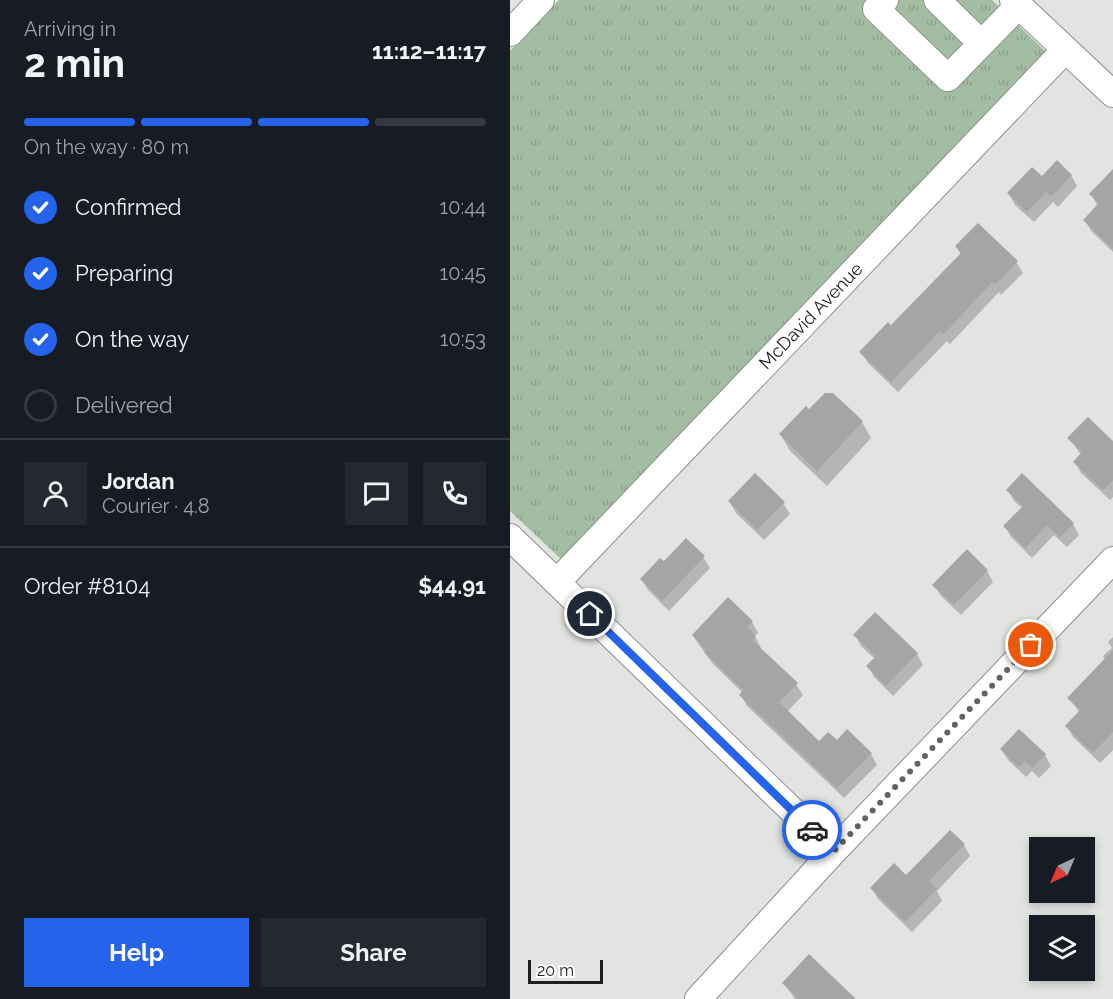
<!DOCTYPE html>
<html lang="en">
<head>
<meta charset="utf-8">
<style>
  body { margin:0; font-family:Raleway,sans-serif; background:#242831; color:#f1f3f6; height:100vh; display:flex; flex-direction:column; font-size:22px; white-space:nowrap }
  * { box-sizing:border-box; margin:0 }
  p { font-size:20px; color:#9ea1a6 }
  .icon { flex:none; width:33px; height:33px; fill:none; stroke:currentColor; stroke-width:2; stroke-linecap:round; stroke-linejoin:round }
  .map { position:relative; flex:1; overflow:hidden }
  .side { display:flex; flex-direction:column; background:#171b24; width:510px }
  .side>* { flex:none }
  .needle { width:39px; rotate:224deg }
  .fabs { position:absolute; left:519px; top:837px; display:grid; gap:12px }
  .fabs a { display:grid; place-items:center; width:66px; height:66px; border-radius:0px; background:#171b24; box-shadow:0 3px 9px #0003; font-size:30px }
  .scale { position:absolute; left:18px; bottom:15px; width:75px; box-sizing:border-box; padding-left:6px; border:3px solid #1d1e1d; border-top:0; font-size:16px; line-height:21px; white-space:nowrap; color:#1d1e1d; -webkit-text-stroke:4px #fff; paint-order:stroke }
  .pin { position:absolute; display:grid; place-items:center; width:51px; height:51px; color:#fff; margin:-26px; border:3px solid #fff; border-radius:50%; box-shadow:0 2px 6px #0007 }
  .courier { position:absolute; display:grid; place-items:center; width:60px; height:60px; margin:-30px; border:4px solid #2563eb; border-radius:50%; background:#fff; color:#222; box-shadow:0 2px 8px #0007 }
  .summary em { font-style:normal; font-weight:700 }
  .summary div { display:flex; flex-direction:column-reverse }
  .summary { display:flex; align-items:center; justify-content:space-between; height:102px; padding:0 24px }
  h1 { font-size:39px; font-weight:700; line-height:45px }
  .bar { display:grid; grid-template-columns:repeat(4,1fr); gap:9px 6px; align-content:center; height:72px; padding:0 24px }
  .bar i { height:8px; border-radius:4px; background:#363941 }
  .bar .active { background:#2563eb }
  .bar p { grid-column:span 4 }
  .line { display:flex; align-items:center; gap:15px; padding:0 24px; border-top:2px solid #363941 }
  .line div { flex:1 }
  .round { display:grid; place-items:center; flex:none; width:63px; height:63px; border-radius:0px; background:#242831 }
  ol { padding:0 24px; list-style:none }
  li { display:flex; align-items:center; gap:18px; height:66px }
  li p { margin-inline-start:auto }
  li .icon { padding:6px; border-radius:50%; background:#2563eb; color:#fff; stroke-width:4 }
  li:last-child { color:#9ea1a6 }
  li i { width:33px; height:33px; border:3px solid #363941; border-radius:50% }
  .primary-button { display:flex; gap:12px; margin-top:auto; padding:12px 24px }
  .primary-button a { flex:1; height:69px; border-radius:0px; background:#2563eb; color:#fff; font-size:24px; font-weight:700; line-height:69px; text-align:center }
  .primary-button a+a { background:#242831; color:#f1f3f6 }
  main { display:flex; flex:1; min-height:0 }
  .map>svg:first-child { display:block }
  .grass { fill:url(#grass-tufts) }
  .shadow { fill:#0003 }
  .building { fill:#a3a6a3 }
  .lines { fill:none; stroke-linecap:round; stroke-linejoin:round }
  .minor-casing { stroke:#8e918e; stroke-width:28 }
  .minor { stroke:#fff; stroke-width:26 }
  .done { stroke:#626362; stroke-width:6; stroke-dasharray:0 10.8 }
  .route { stroke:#2563eb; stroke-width:8 }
  .labels { text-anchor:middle; stroke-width:5; stroke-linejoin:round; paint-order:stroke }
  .street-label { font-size:18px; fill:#1d1e1d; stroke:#fff }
</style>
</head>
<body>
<main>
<section class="side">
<div class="summary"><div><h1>2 min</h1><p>Arriving in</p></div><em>11:12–11:17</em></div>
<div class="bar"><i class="active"></i><i class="active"></i><i class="active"></i><i></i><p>On the way · 80 m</p></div>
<ol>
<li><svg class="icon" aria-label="check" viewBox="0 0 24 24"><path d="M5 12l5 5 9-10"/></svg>Confirmed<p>10:44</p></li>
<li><svg class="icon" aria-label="check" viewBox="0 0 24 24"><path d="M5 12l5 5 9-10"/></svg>Preparing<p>10:45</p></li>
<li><svg class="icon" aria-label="check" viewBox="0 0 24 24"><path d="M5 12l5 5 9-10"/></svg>On the way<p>10:53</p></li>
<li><i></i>Delivered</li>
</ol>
<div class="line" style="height:108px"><a class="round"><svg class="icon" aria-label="person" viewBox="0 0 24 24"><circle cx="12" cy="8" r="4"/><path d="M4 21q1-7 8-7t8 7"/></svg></a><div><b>Jordan</b><p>Courier · 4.8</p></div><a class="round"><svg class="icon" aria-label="chat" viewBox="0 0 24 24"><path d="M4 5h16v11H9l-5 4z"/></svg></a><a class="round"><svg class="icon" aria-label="phone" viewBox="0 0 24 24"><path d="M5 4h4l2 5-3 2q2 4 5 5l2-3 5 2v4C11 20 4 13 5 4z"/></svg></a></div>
<div class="line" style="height:78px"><div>Order #8104</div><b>$44.91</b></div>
<div class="primary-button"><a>Help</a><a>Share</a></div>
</section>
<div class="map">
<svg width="603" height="999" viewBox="0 0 603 999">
  <defs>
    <pattern id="grass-tufts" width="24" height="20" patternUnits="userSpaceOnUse" patternTransform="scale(1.5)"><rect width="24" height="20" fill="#a3bda2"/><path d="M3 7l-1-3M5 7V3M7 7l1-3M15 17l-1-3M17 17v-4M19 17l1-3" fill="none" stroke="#8ca28b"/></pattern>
  </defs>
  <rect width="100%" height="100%" fill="#e1e4e1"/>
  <path class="grass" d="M49,0H482L536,52L51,559L0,511V51Z"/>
  <path class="shadow" d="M561,175L567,186L548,207L543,202L524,222L505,205L499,194Z
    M603,187V252L581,231L575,220L587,205L581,194Z
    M447,247L506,262L513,273L491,295L489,292L440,344L437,341L388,392L358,363L351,352L381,327L451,255Z
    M352,422L361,438L317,486L280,451L271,435Z
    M559,438L603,443V497L600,500L571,473L565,462L571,455Z
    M498,490L563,524L569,535L557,547L544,535L522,558L501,537L495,526L512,508L504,501Z
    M220,502L273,503L280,514L254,540L226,513Z
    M193,557L200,568L159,611L138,590L132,579L154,563Z
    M477,571L483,582L451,615L431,596L424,585Z
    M242,622L248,633L245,636L251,648L250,649L286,684L293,695L277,712L310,743L327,742L361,754L367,765L334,798L237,706L231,695L233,693L202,663L183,636Z
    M345,635L407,654L413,665L383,696L364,677L358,666L365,659L351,646Z
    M603,637V750L590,763L563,737L557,726L570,713L559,698L595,660L593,656L602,648L598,642Z
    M491,749L535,755L541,766L529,778L522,771L516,777L498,760Z
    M454,845L460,856L427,891L432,901L402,932L368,899L362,888L396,877Z
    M274,983L343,999H285Z"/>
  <path class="building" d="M547,160L562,175L541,197L536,192L517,212L497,193L522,167L532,176Z
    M603,169V249L573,220L589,203L579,194Z
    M468,223L508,261L485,285L482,282L434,334L430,331L381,382L349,352L378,322L381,325L451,253L445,246Z
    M315,393H323L353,421L307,471L269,434L296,406L299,409Z
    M578,417L603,441V480L593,490L563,462L572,452L557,438Z
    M245,473L275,502L247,530L218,501Z
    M512,473L564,523L550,537L537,525L515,548L493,526L513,506L496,490Z
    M176,538L195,556L152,601L130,579L150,558L154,561Z
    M457,549L478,570L444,605L422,585Z
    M218,597L243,621L237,627L246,636L242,640L288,683L269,702L309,741L318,732L327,740L337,729L362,753L327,788L229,695L233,690L194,652L196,650L182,635Z
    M365,612L408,653L376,686L356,666L366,656L343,635Z
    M603,650V732L583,753L555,726L570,710L557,698Z
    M509,729L536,754L522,768L515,761L509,767L490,749Z
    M440,830L455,844L419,881L427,889L395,922L360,888L384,863L396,875Z
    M299,954L346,999H288L272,983Z"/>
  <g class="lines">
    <defs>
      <path id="minor" d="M375,0L366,9L438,78L509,5
        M427,0L471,43
        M503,0L603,94
        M0,33L31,0
        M0,537L324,851
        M47,582L555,50
        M188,999L324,851L603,560"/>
    </defs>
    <use href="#minor" class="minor-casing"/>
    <use href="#minor" class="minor"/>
  </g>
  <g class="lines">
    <path class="done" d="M302,830L324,851L521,645"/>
    <path class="route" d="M80,614L302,830"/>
  </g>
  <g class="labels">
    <g class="street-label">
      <text transform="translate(301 316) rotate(-46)" y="6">McDavid Avenue</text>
    </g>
  </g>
</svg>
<div class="fabs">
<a><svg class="needle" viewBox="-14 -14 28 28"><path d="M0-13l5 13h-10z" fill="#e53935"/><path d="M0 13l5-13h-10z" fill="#9ea1a6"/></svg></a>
<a><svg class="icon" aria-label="layers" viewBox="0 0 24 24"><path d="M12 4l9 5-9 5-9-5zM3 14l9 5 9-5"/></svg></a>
</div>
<div class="scale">20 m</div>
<div class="pin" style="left:521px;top:645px;background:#ea580c"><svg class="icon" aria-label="bag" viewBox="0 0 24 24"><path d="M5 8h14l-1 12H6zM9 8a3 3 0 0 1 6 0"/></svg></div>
<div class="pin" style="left:80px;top:614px;background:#1f2937"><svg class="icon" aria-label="home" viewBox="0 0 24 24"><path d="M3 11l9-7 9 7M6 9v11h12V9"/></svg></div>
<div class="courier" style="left:302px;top:830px"><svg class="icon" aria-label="car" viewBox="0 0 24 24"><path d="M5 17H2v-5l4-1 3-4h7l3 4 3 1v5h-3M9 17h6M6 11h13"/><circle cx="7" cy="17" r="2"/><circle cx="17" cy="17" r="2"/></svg></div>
</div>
</main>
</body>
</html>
